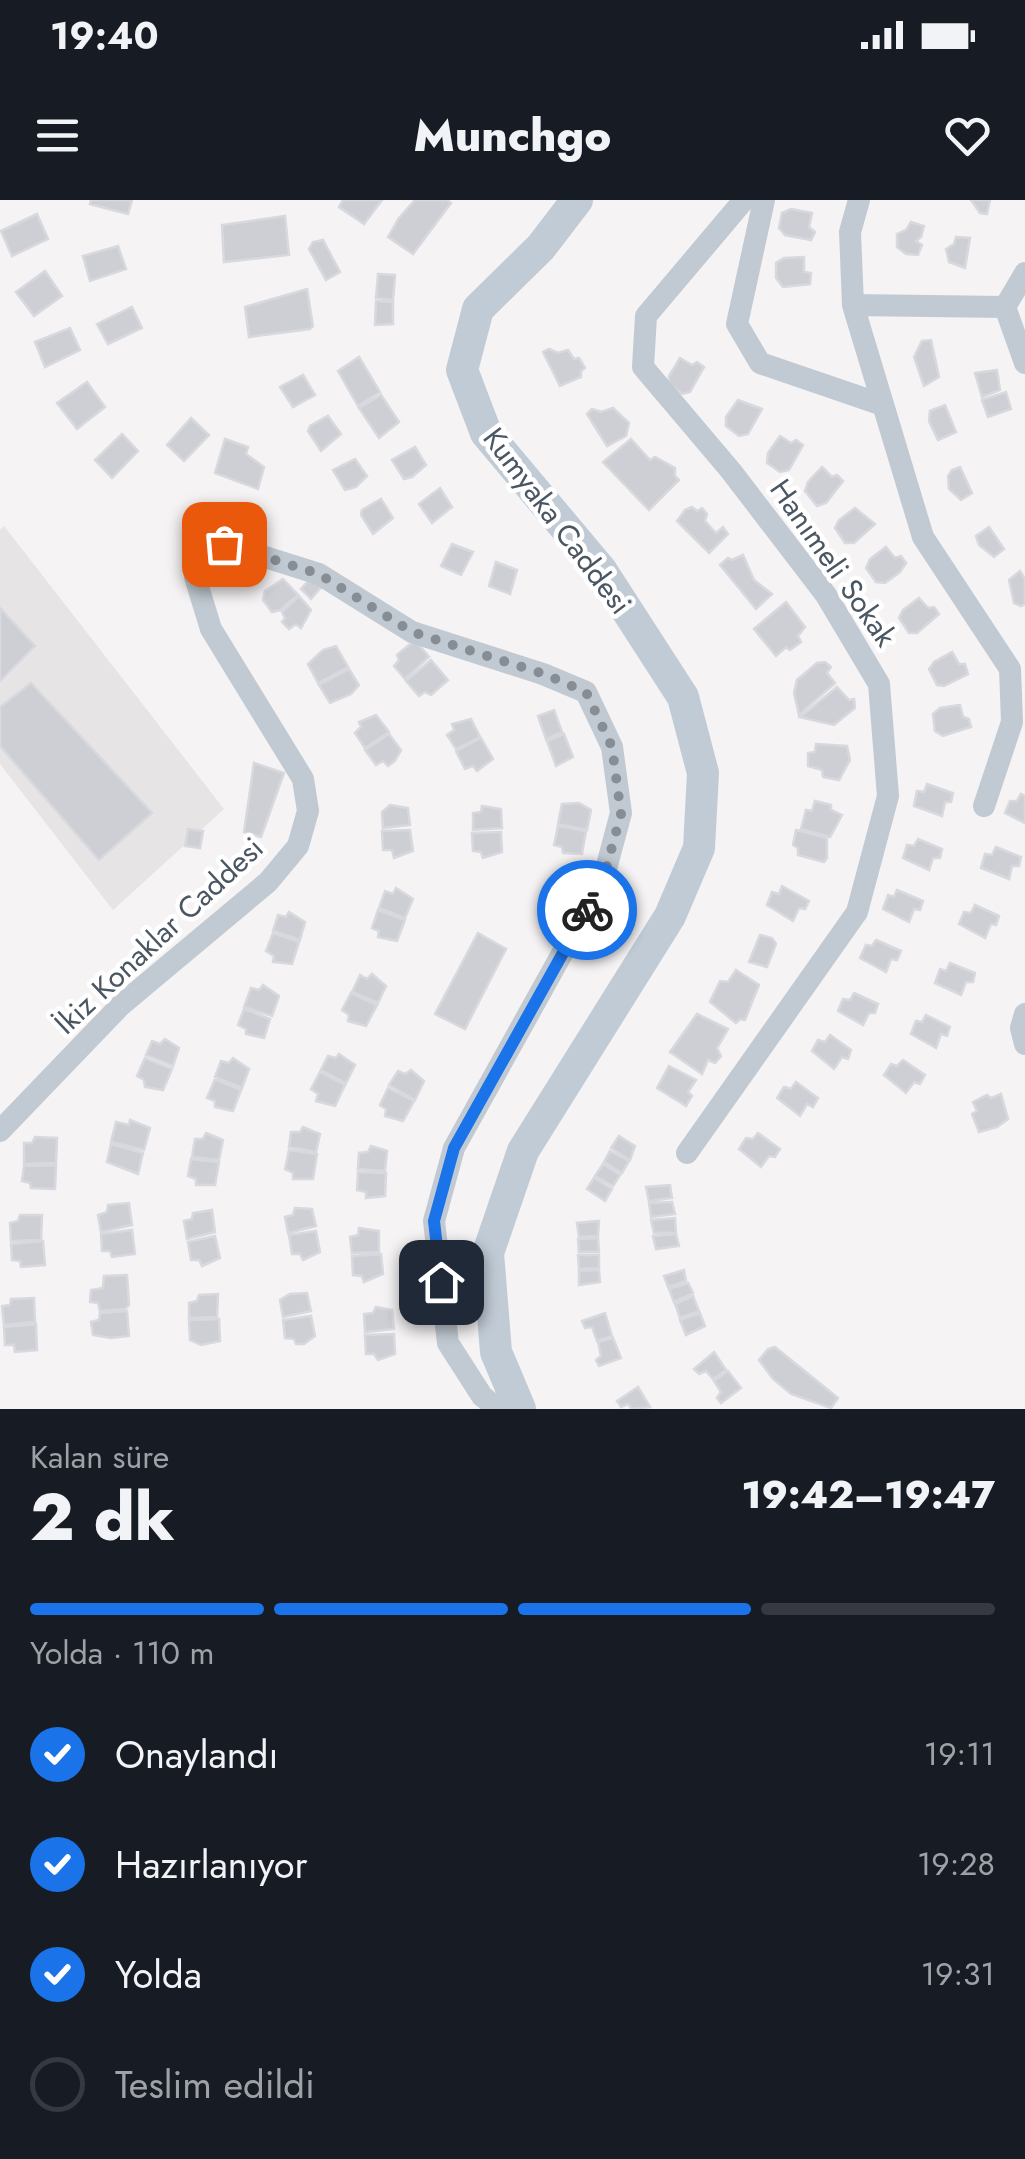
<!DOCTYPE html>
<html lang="tr">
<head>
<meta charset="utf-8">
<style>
  body { margin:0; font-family:Jost,sans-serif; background:#242831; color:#f1f3f6; height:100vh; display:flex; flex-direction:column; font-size:38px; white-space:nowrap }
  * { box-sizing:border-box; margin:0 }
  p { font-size:32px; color:#9ea1a6 }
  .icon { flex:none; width:55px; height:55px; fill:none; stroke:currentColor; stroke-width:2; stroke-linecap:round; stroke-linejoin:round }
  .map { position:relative; height:1209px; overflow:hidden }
  .drawer { display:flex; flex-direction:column; background:#171b24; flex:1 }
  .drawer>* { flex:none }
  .pin { position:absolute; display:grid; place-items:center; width:85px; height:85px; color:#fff; margin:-42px; border-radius:20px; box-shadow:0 5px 15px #0006 }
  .courier { position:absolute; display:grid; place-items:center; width:100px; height:100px; margin:-50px; border:8px solid #1a73e8; border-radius:50%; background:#fff; color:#222; box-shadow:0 2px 12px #0007 }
  .overview em { font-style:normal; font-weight:800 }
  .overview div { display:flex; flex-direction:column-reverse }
  .overview { display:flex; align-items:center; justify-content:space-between; height:170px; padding:0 30px }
  h1 { font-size:65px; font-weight:800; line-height:75px }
  .bar { display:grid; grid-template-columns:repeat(4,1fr); gap:15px 10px; align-content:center; height:120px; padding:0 30px }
  .bar i { height:12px; border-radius:8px; background:#363941 }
  .bar .selected { background:#1a73e8 }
  .bar p { grid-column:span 4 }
  ol { padding:0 30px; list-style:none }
  li { display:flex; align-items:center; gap:30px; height:110px }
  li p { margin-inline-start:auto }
  li .icon { padding:10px; border-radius:50%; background:#1a73e8; color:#fff; stroke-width:4 }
  li:last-child { color:#9ea1a6 }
  li i { width:55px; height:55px; border:5px solid #363941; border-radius:50% }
  .status { display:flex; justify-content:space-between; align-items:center; height:70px; padding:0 50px; background:#171b24; direction:ltr }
  .status svg { height:28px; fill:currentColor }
  header { display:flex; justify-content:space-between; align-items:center; height:130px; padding:0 30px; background:#171b24; font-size:45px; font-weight:800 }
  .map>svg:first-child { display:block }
  .education { fill:#e6e4e5 }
  .building { fill:#cdcfd5; stroke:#d7d9de; stroke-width:2.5 }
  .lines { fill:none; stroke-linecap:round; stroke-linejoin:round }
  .street { stroke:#c1cad2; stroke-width:22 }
  .secondary { stroke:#c1cbd6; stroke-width:32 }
  .done { stroke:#868d94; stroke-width:10; stroke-dasharray:0 18 }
  .route { stroke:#1a73e8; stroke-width:12 }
  .labels { text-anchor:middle; stroke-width:9; stroke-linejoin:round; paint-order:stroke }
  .street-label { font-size:30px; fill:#4a5661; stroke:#fff }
</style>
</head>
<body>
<div class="status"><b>19:40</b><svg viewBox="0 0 49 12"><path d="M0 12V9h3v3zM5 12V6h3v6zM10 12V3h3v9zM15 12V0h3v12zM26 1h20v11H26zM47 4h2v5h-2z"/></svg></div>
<header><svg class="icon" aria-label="menu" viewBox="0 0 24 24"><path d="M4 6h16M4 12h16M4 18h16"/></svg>Munchgo<svg class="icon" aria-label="heart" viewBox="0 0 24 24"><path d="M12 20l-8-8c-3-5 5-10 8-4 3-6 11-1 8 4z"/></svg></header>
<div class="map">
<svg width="1025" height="1209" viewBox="0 0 1025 1209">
  <rect width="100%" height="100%" fill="#f5f3f3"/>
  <path class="education" d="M4,326L224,609L113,710L0,564V330Z"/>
  <path class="building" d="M91,0H132L128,14L90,4Z
    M343,0H382L364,24L339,7Z
    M415,0H447L451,3L413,54L388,37L399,18Z
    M971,0H990L987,14L980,13Z
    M791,9L812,13L809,27L815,32L811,40L785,35L779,28L782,13Z
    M37,14L48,39L12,56L1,31Z
    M285,16L289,55L224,62L222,25Z
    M911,22L924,26L921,37L916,41L922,45L918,55L906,54L897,47V34L906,30Z
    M956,37L970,38L965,68L949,62L946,49L954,44Z
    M323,40L340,72L326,80L309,49L313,42Z
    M118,46L126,69L90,81L83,56Z
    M804,57V72L811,73L810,84L783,87L776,78V63L784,58Z
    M45,71L62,96L34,116L16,92Z
    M378,74L395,75L393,100L376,98Z
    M307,89L313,126L310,129L249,137L245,107Z
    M376,101L393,102V124L375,125Z
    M132,107L142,128L108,144L97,124Z
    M70,128L80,150L45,167L35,142Z
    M931,140L939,177L924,186L914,157L922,141Z
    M549,149L558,153L568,150L574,159L579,158L585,168L581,171V177L560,186L543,152Z
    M359,157L380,192L358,206L338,171Z
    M680,158L692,165L697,162L704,167L690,192L682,194L669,184V176Z
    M997,170L1000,190L982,197L975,173Z
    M303,175L315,195L293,207L280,187Z
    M87,182L105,207L77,229L57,203Z
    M1006,192L1011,209L988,217L982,200Z
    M381,195L399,222L379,238L359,208Z
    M738,200L762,209L748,234L739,236L726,226V217Z
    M945,205L956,232L938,240L929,221L930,211Z
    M613,208L629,223L626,236L607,246L587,214L592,209L601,212Z
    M328,216L341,234L321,251L308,231L310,226Z
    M191,218L209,235L184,261L167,245Z
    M122,234L138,251L112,278L95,260Z
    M780,236L791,243L796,240L803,245L789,270L780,272L767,263L768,253Z
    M225,239L248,247L246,254L264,267L258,289L215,273Z
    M631,239L650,260L655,257L675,268V276L679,280L649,310L603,262Z
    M415,247L426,265L412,277L404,279L392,260Z
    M355,259L367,276L356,287L345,290L333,270Z
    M822,267L832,277L837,275L843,281L826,303L817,306L805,291L808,282Z
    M960,267L972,293L961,300L949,289L948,276L952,270Z
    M440,288L452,307L432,323L419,304Z
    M381,299L393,318L373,334L361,315L362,310Z
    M692,307L697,311L702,308L707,314L705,321L716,333L723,327L728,334L709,353L677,321L685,310Z
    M855,308L875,324L854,343H845L835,328L839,320Z
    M989,327L1004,349L994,357L979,345L976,336Z
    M452,344L473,352L461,375L441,366Z
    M886,347L895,358L901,356L906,363L900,372L885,383L876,382L866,368L870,359Z
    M743,355L754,380L772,394L756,409L720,365L728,358L732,360Z
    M496,362L517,370L510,394L489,386Z
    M1020,371L1025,379V404L1021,406L1014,403L1009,380Z
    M312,377L323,385L311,399L301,389Z
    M283,379L298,395L280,410L272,412L263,400L265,391Z
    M299,396L311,410L301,428L296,424L289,429L282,422L285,418L282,412Z
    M919,398L928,408L934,407L939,414L917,433H909L899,418L903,410Z
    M786,402L805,427L798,436L801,442L790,450L786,447L776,456L754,429Z
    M0,408L35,446L0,481Z
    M415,440L429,457L405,479L394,466L399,460L397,455Z
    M336,446L348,467L318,483L308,464L323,450Z
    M952,452L959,464H965L968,474L944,486L937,485L929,469L934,462Z
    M431,460L448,480L431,495L425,492L419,496L406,481Z
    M825,462L831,467L827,473L835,483L799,515L794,493L797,480L817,463Z
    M349,469L359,485L351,494L330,503L319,485Z
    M31,483L152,613L99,660L0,546V507Z
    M837,487L849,500L854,499L855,508L834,525L800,517Z
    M960,505L963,517L969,519L971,527L943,536L935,531L933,514L940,508Z
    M554,510L562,532L546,539L538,516Z
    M376,515L389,532L365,548L355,533L361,527L359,522Z
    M471,519L480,537L456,549L447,535L454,530L452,524Z
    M389,534L401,550L395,561L388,566L383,561L376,565L365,550Z
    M564,534L573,557L556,566L547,541Z
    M481,538L493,559L477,571L473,566L465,569L456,551Z
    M816,544L847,546L850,560L839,580L823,577L822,570L808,566V553L815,552Z
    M254,563L284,573L261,637L244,632Z
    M927,584L953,593L951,602H945L942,616L914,606L917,591L924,592Z
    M1021,594L1025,596V623L1005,613L1010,601H1017Z
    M815,601L831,605V610L842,615L830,637L801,629L806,610L812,611Z
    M579,603L591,610L587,630L558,624L562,604Z
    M390,605L408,608L410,625L383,628L382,612Z
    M482,606L501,609L502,628L473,630V613L481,612Z
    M558,626L586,631L582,654L563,653L562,647L554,645Z
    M188,629L203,631L200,648L185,646Z
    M410,630L413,651L394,658L392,650H383L382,631Z
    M796,630L827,638V658L824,662L798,655V648L793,645Z
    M501,632L502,652L483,658L481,652L473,651L472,633Z
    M918,639L942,649L940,658H933L929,670L903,658L907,645L914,646Z
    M996,647L1021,657L1019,666H1012L1009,679L981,668L985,654L992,655Z
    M782,686L809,701L805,709L799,708L793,721L767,705L772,692L779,694Z
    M396,688L413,699L405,718L379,708L385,691L393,694Z
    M897,690L923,701L920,710L914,709L909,722L883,709L888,695L894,697Z
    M975,705L999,716L996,725L991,724L985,738L959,724L964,712L971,713Z
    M378,710L405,720L397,741L378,737L379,731L372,728Z
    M289,712L305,722L300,740L273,731L278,715L286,717Z
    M273,733L299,742L292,764L273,762L274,756L266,751Z
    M478,733L506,749L465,829L435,814Z
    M760,735L772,738L776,744L767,767L749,762Z
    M876,740L901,751L897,760L891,759L886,772L860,758L866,745L872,746Z
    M950,763L975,773L973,782H966L961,795L935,783L940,769L946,771Z
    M736,770L759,785L745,820L740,819L736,823L710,802L720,781L728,782Z
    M372,774L386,786L378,803L352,792L360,775L367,779Z
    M263,785L279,796L272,816L244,807L251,788L259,790Z
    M351,793L377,805L366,826L348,821L349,815L342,810Z
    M854,793L878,804L875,813H869L863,825L838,811L843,799L850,800Z
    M244,809L270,819L264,838L246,834V829L238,825Z
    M697,814L728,829L717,848L721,856L715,863L708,860L702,874L670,852Z
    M926,815L950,827L947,836L941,834L936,848L911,834L916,821L922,822Z
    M830,835L851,850L848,859L842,857L834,869L812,851L818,840L825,842Z
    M165,839L179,848L173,866L146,855L152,841L160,844Z
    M339,854L355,865L346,883L321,870L328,856L336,858Z
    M145,858L172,869L163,890L145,887L144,880L137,876Z
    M233,858L249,869L242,888L215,877L221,861L229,863Z
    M903,860L925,875L920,884L914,882L906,893L884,875L891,864L897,866Z
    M669,866L696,880L688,892L692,896L686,906L657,888Z
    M411,870L424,881L415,900L389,885L398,871L405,874Z
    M320,872L345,885L335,906L316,901L318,894L311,889Z
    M215,879L241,890L233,911L215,907V901L207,898Z
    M796,882L818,898L813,907L807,904L800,916L777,898L784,887L791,889Z
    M388,888L414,901L403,921L385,916L386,909L380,905Z
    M1001,894L1008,919L997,927L979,932L972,914L977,911L973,902L987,895L991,898Z
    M130,920L150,928L144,950L111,942L116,922L129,925Z
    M303,927L320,934L316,952L289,947L291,932H300Z
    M206,933L223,940L219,960L192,957L195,939H203Z
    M758,933L780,949L775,957L769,956L761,967L739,949L746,938L753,939Z
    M619,936L635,946L630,960L611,948Z
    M35,937L57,938L56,963L24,964V943H32Z
    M111,944L143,953L138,974L107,962Z
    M371,946L387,951L385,971L358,969L359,953L368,952Z
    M289,950L317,954L313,979H293V973L285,969Z
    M610,951L629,961L622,973L604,962Z
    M191,959L219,962L215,985H196V979L188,976Z
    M603,964L620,975L613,986L595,976Z
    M56,965L55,989L31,988L30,983L22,981L24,966Z
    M358,972L386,973L385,996L366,998V992L357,990Z
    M594,978L612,989L605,1001L587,989Z
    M670,985L672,998L649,1001L646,987Z
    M672,1002L675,1014L651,1017L649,1003Z
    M129,1003L132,1025L101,1032L98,1015L107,1012L108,1005Z
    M295,1008L312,1009L316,1026L288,1033L285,1017L293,1015Z
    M212,1010L215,1032L187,1039L184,1021L192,1019L193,1013Z
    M20,1015H42L41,1040L11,1041L10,1023L18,1021Z
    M675,1018L676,1033H654L651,1020Z
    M599,1021L598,1036L579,1037L577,1023Z
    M359,1028L379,1031V1052L352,1053L350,1037L358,1035Z
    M132,1030L135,1054L112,1057L110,1051H102L101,1034Z
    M316,1031L320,1052L303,1060L300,1054H292L289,1035Z
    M676,1034L679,1046L656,1049L653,1036Z
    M215,1036L220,1058L202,1066L199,1060H191L188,1042Z
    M598,1038L599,1052H579L578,1039Z
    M43,1041L45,1065L21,1067L20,1061L12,1060L11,1044Z
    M381,1054L383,1074L364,1082L362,1076L353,1075L352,1056Z
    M578,1055H599V1068L579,1069Z
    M599,1070L600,1082L579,1085V1071Z
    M684,1070L686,1081L668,1087L664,1076Z
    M127,1075L129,1105L125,1109L100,1111L98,1103L90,1102L91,1090L103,1088L104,1076Z
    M688,1083L693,1093L674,1102L669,1089Z
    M307,1093L311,1111L283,1117L280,1100L290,1094Z
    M218,1094L217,1117L189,1118V1103L197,1101L199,1095Z
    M693,1096L699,1111L680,1118L675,1104Z
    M34,1098L35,1122L4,1125L2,1106L10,1105L11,1099Z
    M376,1107L392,1110L394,1129L365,1132L364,1114L373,1113Z
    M127,1111L129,1136L111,1138L93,1135L91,1122L99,1120L100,1113Z
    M605,1113L612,1136L597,1141L592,1127L585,1128L582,1121Z
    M700,1113L705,1126L686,1135L680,1120Z
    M311,1116L315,1136L304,1144H296L294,1139L285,1138L283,1120Z
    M219,1119L220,1141L201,1145L190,1140L189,1120Z
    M36,1124L37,1150L15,1152L14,1145H5L4,1127Z
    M394,1134L395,1154L378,1160L374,1154H366L365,1135Z
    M613,1138L621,1158L599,1166L596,1160L601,1156L598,1142Z
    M775,1147L838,1198L831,1208L791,1194L773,1179L759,1160L768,1149Z
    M714,1152L726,1170L713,1179L706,1171L699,1174L694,1169Z
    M728,1171L741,1188L721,1203L717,1198L721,1192L714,1181Z
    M638,1187L650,1207L632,1209L628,1204L621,1207L617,1201Z"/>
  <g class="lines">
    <path class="street" d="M764,0L737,124L760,163L883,205
      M859,0L850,32L853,105L923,337L1010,469L1012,522L984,606
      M1025,73L1005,107L1025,163
      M853,105L1005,107
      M1025,814L1021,828L1025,844
      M0,931L121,805L268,682L298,646L308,611L303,579L211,429L195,377L201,355L224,344L319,374L412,432L543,474L586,492L612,547L621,613L603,680L454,948L434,1021L448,1143L482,1196L498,1209
      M687,953L857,712L888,596L879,484L826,395L731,271L643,167L646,116L744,0"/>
    <path class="secondary" d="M520,1209L496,1152L488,1053L523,951L670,716L699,648L703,573L683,497L601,370L486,233L462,170L478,109L541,47L577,0"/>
  </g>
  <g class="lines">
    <path class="done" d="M224,344L319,374L412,432L544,474L586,492L612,547L621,614L603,680L587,710"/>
    <path class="route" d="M441,1082L434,1021L454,948L587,710"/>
  </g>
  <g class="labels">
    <g class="street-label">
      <text transform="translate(557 321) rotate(53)" y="10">Kumyaka Caddesi</text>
      <text transform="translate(833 363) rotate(55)" y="10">Hanımeli Sokak</text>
      <text transform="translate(159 736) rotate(-43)" y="10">İkiz Konaklar Caddesi</text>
    </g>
  </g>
</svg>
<div class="pin" style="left:224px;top:344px;background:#ea580c"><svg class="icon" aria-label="bag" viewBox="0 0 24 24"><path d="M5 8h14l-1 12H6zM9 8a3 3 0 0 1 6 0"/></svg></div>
<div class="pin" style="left:441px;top:1082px;background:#1f2937"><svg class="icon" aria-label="home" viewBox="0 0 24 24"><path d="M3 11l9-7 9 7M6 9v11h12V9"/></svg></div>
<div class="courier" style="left:587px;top:710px"><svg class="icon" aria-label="bike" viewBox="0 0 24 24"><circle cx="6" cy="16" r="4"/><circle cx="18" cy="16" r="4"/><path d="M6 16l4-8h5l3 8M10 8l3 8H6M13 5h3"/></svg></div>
</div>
<section class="drawer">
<div class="overview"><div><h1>2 dk</h1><p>Kalan süre</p></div><em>19:42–19:47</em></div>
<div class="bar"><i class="selected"></i><i class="selected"></i><i class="selected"></i><i></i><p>Yolda · 110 m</p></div>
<ol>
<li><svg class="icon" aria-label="check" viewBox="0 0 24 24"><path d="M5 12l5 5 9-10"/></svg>Onaylandı<p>19:11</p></li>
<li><svg class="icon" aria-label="check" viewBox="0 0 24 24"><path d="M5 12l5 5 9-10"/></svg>Hazırlanıyor<p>19:28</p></li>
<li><svg class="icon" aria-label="check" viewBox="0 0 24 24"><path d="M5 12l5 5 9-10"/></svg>Yolda<p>19:31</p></li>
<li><i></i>Teslim edildi</li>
</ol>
</section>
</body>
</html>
